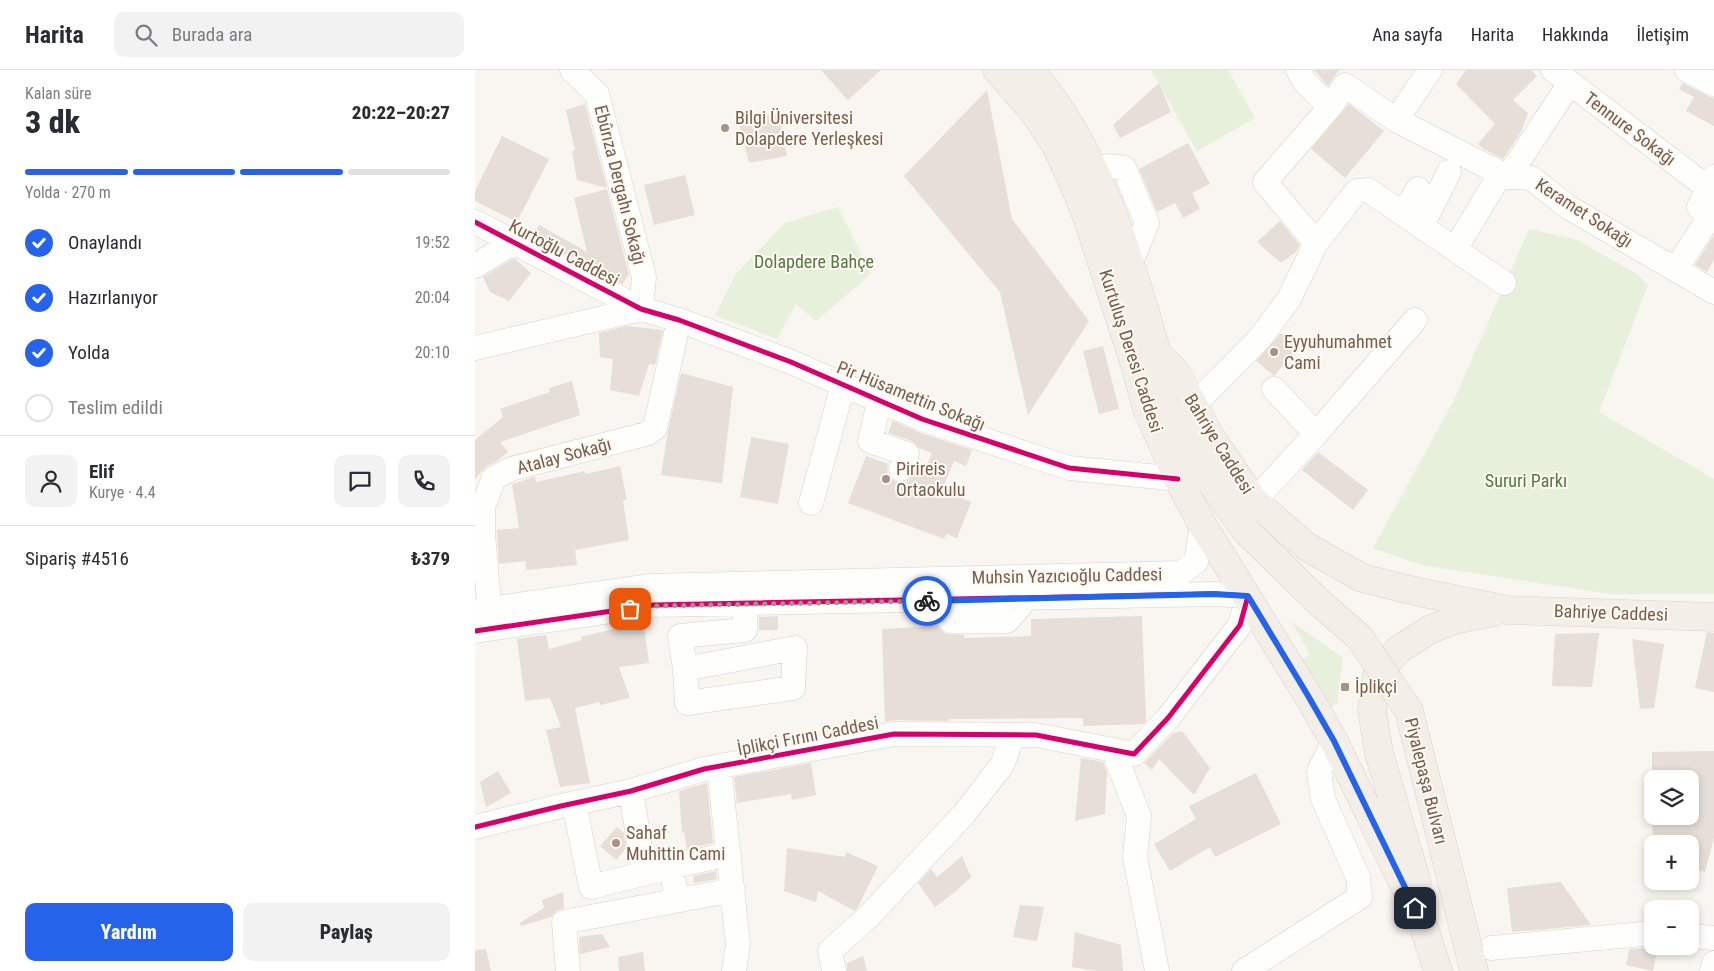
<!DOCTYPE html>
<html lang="tr">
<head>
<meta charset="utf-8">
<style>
  body { margin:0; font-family:"Roboto Condensed",sans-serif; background:#f2f2f3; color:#2b2b33; height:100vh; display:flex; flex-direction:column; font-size:19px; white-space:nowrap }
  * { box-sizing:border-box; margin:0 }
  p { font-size:16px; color:#7c7c81 }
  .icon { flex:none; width:28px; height:28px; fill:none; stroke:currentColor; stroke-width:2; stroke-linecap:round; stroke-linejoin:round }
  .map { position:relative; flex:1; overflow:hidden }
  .side { display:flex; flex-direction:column; background:#fff; width:475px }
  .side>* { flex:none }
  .buttons { position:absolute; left:1169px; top:700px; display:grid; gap:10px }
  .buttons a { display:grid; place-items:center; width:55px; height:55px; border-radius:10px; background:#fff; box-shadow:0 2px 8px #0003; font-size:25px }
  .pin { position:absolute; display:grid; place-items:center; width:42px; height:42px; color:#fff; margin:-21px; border-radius:10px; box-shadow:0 2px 8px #0006 }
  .courier { position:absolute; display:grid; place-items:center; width:50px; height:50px; margin:-25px; border:4px solid #2563eb; border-radius:50%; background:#fff; color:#222; box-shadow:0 1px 6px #0007 }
  .overview em { font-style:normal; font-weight:800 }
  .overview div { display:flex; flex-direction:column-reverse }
  .overview { display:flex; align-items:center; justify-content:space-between; height:85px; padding:0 25px }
  h1 { font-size:32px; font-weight:800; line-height:38px }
  .bar { display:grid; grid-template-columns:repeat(4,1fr); gap:8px 5px; align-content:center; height:60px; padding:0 25px }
  .bar i { height:6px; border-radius:4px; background:#e1e1e2 }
  .bar .active { background:#2563eb }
  .bar p { grid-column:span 4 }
  .line { display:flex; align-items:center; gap:12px; padding:0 25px; border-top:1px solid #e1e1e2 }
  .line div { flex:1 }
  .round { display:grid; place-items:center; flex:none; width:52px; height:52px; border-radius:10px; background:#f2f2f3 }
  ol { padding:0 25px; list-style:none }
  li { display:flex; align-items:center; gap:15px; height:55px }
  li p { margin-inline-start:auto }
  li .icon { padding:5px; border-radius:50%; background:#2563eb; color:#fff; stroke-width:4 }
  li:last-child { color:#7c7c81 }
  li i { width:28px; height:28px; border:2px solid #e1e1e2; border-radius:50% }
  .cta { display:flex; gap:10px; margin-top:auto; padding:10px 25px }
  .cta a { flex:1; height:58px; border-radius:10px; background:#2563eb; color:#fff; font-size:20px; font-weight:800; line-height:58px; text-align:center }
  .cta a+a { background:#f2f2f3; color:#2b2b33 }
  header { display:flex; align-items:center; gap:30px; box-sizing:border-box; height:70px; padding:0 25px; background:#fff; border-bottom:1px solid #e1e1e2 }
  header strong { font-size:24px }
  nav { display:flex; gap:28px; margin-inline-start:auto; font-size:18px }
  .search { width:350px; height:45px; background:#f2f2f3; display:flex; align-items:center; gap:12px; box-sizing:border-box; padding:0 18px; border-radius:10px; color:#7c7c81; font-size:19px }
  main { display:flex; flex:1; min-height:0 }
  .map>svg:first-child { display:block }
  .green { fill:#e7f0db }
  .building { fill:#e6ded7 }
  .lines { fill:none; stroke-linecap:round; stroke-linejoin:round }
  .minor-casing { stroke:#d7d1cb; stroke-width:25 }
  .major-casing { stroke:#dad1cc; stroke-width:29 }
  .minor { stroke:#fefefd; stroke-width:24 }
  .major { stroke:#f3eee8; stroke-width:28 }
  .major-bridge-casing { stroke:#dad1cc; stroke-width:29; stroke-linecap:butt }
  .major-bridge { stroke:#f3eee8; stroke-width:28 }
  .cycleway-casing { stroke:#fffaf3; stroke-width:8 }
  .cycleway { stroke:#d6006c; stroke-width:5 }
  .done { stroke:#a69286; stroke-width:5; stroke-dasharray:0 9 }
  .route { stroke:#2563eb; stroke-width:6 }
  .poi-dot { fill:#a69286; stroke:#fffaf3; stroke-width:2 }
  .labels { text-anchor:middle; stroke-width:4; stroke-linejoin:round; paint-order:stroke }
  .poi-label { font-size:18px; fill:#7a5c4d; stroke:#fffaf3; text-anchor:start }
  .street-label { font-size:18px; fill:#7a5c4d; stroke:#fffaf3 }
  .park-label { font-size:18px; fill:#537a41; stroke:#fffaf3 }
</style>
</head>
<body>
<header>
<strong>Harita</strong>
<div class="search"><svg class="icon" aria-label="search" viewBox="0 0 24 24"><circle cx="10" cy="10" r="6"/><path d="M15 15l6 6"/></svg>Burada ara</div>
<nav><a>Ana sayfa</a><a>Harita</a><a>Hakkında</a><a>İletişim</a></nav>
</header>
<main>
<section class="side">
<div class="overview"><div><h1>3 dk</h1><p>Kalan süre</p></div><em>20:22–20:27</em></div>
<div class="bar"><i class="active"></i><i class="active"></i><i class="active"></i><i></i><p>Yolda · 270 m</p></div>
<ol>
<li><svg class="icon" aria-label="check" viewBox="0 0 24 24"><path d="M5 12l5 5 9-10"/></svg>Onaylandı<p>19:52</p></li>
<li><svg class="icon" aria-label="check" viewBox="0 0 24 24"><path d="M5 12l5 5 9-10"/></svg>Hazırlanıyor<p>20:04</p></li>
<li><svg class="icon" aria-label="check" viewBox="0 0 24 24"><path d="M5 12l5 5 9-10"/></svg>Yolda<p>20:10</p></li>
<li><i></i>Teslim edildi</li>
</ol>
<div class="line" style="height:90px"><a class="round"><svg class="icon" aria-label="person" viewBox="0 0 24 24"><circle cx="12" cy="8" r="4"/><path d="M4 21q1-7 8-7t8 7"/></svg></a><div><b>Elif</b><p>Kurye · 4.4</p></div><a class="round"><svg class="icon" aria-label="chat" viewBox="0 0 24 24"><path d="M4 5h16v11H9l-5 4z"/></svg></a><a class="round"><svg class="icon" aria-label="phone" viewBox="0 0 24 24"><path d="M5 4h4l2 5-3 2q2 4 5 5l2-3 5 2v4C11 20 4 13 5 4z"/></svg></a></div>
<div class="line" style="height:65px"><div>Sipariş #4516</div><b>₺379</b></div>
<div class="cta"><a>Yardım</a><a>Paylaş</a></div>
</section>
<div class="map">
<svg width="1239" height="901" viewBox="0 0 1239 901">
  <rect width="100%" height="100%" fill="#f9f5f0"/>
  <path class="green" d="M676,0H753L780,48L722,81Z
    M363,137L396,204L341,251L321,234L302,269L240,245L261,204L310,153Z
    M1054,159L1102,170L1162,204L1173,215L1124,342L1239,409V524H1136L946,495L898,478L979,330Z
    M816,551L868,588L862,633L856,638L828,589L835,584Z"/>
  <path class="building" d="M346,0H406L373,30Z
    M839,0H864L853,16Z
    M991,0H1056L1062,6L1038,30L1053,43L1046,62L1028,89L1009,79L1003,74L1020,54L981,14Z
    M684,13L696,42L645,68L638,55Z
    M1208,13L1233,26L1239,28V56L1211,41L1219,27L1204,19Z
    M512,20L537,149L614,251L553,345L525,222L429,106Z
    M110,34L132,118L102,110L97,81L100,80L91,40Z
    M874,34L909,61L870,108L836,79Z
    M303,43L312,86L274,93L264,53Z
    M27,66L74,89L42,152L0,131V121Z
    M713,73L735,114L717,123L725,139L708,148L700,133L682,142L664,99Z
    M210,105L220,145L179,155L169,115Z
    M132,119L154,205L147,214L58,167L64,155L112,182L99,128Z
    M805,151L825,175L821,182L806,193L782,172Z
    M1239,165V190L1232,202L1220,195Z
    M39,188L56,203L34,231L15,222L8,207Z
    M152,256L188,260L180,295L174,294L164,326L135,320L138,289L125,287L124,263Z
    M806,263L823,278L799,306L781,291Z
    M628,276L644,339L624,344L608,281Z
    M206,303L258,317L247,413L186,405L193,361Z
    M97,311L105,345L25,372L33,382L22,391L12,396L0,409V370L28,347L25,339L75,322L74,318Z
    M418,351L443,362L497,380L491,396L479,391L469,415L488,422L486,428L496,432L482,468L471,464L469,469L373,433L391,386L413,394L412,400L415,407L421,412H428L434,410L439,404L447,407L457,383L444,378L437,371L413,363Z
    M276,367L314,374L303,434L265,427Z
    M843,382L893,420L878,440L827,400Z
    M145,396L152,430H148L154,470L100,480L102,495L51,500V491L24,494L22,460L44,458L37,414L60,407L61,412L110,401L111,404Z
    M303,546V560H284V547Z
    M667,546L671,651L669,654L608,656V648L474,649V651L419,650L410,652L407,559L462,556L471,564L489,565V568L556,566V549Z
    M168,550L174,593L144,597L155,628L125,635L124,632L100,638L115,713L85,717L71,660L86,657L75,628L50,631L42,569L71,565L74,579L107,570L106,567L139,559L138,555Z
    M1232,562L1239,563V622L1220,618Z
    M1124,563L1117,617L1077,616L1080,564Z
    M1157,569L1189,574L1179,638L1165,639Z
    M707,661L735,698L719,725L684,689L677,700L669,693L698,663Z
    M1239,681V768L1230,802L1215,798V774H1178L1177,746H1215V709H1177V682Z
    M606,688L628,692L632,702L630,744L600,751Z
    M336,693L341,725L317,730L316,724L262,733L259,707Z
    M23,701L36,723L11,737L5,712Z
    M781,703L806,754L740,787L735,777L695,801L679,774L721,749L714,736Z
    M232,713L238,773L212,779L209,762H207L204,721Z
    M142,757L149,763L151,778L141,790L125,776Z
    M312,778L370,787L371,782L403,796L383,837L380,841L343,821L341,832L309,821Z
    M487,786L496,807L480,822L460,837L443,813L456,799L462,807Z
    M241,801L242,809L219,813L218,806Z
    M1086,812L1116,855L1037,862L1032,818Z
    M88,822L89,838L81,841L76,847L46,856L45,853L69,838L67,830Z
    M545,835L569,837L562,871L538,867Z
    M600,862L646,875L648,901H621L597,897Z
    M127,864L135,877L105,884L104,867Z
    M1183,877L1178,901L1151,895L1154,879Z
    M11,879L16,901H0V880Z
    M168,882L170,901H144L143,887Z
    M388,886L392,901H372V893Z"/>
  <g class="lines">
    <defs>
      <path id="minor" d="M97,0L122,24L169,207L166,239
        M823,0L829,11L855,37L870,15L921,50L1033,107L1056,108L1093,137L1239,222
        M1078,0L1233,118
        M1212,0L1239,14
        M921,50L955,0
        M632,96L649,98L672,153L656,192
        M1033,107L1095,13
        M928,143L943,119
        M0,152L166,239L204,250L316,292L447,349L594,398L703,409
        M947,156L974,102
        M841,173L882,121L893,120L1029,213
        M980,179L1026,103
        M0,196L39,172
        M1201,199L1237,143L1224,137L1239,107
        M0,278L166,239
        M799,319L841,364
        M411,333L402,341L395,371L432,384L426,399
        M718,336L785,268L814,229L841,173L790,112L855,37
        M779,431L841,364L940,250
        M336,433L368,315
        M456,531L476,551H532L551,529L550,519
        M0,541L176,516L706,503L721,492L727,454
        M16,555L8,463V436L19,408L36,399L171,364L180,358L204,250
        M0,561L178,535L739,524L773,526L765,555L693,648L659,684L561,665L419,664L229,699L156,721L86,736L0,757
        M210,599L212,633L318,618L320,578L210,599L205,566L270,560V518
        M638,680L664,746L660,787L682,901
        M244,697L263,874L259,901
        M156,721L169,804
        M99,733L116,817L195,797L203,830
        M195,797L254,784
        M1215,866L1239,868
        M1016,878L1178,863
        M93,901L89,852L258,820
        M359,901L355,881L392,848L489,744L527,695L538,665
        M769,901L885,827L883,807L848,729L844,701L859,671
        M1237,901L1239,893"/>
      <path id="major" d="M522,0L558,41L580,74L598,112L612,147L659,292L672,339L703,409L727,454L832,624L859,671L948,854L963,901
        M555,0C614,68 645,156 670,242C683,285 694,330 713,372C728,403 750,432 771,461
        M683,285L700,301L735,366L779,431L832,477L887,508L944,522L1033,540L1239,547
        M942,813L904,683L897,640L902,605L923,580L954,560L979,550L1019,542
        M994,880L999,901"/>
    </defs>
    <use href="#minor" class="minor-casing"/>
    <use href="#major" class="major-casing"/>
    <use href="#minor" class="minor"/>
    <use href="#major" class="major"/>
    <defs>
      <path id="major-bridge" d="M771,461L845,533L885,568L934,641L994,880"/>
    </defs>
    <use href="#major-bridge" class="major-bridge-casing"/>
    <use href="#major-bridge" class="major-bridge"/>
    <defs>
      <path id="cycleway" d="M0,152L166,239L204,250L316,292L447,349L594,398L703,409
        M0,561L178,535L739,524L773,526L765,555L693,648L659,684L561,665L419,664L229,699L156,721L86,736L0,757"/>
    </defs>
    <use href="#cycleway" class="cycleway-casing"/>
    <use href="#cycleway" class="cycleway"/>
  </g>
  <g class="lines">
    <path class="done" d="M155,539L178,536L452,531"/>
    <path class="route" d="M452,531L739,524L773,526L832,624L859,671L940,838"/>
  </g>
  <g class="poi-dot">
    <circle cx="250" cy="58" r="5"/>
    <circle cx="799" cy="282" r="5"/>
    <circle cx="411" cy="409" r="5"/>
    <rect x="865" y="612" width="10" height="10" rx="2.5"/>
    <circle cx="141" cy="773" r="5"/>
  </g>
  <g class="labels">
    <g class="poi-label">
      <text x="260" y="54">Bilgi Üniversitesi<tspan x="260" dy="21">Dolapdere Yerleşkesi</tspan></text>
      <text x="809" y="278">Eyyuhumahmet<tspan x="809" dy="21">Cami</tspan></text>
      <text x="421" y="405">Pirireis<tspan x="421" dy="21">Ortaokulu</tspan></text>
      <text x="880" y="623">İplikçi</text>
      <text x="151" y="769">Sahaf<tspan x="151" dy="21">Muhittin Cami</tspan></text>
    </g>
    <g class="street-label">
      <text transform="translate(1155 59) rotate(37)" y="6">Tennure Sokağı</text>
      <text transform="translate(145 115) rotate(76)" y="6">Ebûrıza Dergahı Sokağı</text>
      <text transform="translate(1109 143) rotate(33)" y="6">Keramet Sokağı</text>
      <text transform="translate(89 183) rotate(28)" y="6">Kurtoğlu Caddesi</text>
      <text transform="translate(656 281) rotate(72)" y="6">Kurtuluş Deresi Caddesi</text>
      <text transform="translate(436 326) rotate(22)" y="6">Pir Hüsamettin Sokağı</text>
      <text transform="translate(744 374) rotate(58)" y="6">Bahriye Caddesi</text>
      <text transform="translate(89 386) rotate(-15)" y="6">Atalay Sokağı</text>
      <text transform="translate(592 506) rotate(-1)" y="6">Muhsin Yazıcıoğlu Caddesi</text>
      <text transform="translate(1136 543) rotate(2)" y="6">Bahriye Caddesi</text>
      <text transform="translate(333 666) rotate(-11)" y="6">İplikçi Fırını Caddesi</text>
      <text transform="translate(951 711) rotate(76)" y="6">Piyalepaşa Bulvarı</text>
    </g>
    <g class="park-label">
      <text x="339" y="198">Dolapdere Bahçe</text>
      <text x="1051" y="417">Sururi Parkı</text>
    </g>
  </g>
</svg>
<div class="buttons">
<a><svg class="icon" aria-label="layers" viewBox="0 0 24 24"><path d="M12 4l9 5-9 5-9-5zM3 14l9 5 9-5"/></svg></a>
<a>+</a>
<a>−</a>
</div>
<div class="pin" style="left:155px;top:539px;background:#ea580c"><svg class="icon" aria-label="bag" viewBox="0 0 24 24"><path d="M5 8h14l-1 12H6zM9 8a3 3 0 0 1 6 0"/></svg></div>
<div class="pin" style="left:940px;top:838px;background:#1f2937"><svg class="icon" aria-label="home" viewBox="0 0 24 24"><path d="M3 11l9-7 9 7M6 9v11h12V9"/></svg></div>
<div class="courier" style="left:452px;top:531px"><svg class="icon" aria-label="bike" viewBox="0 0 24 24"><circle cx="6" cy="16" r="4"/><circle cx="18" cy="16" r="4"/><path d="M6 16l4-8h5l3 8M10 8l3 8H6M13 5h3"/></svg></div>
</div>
</main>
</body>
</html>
